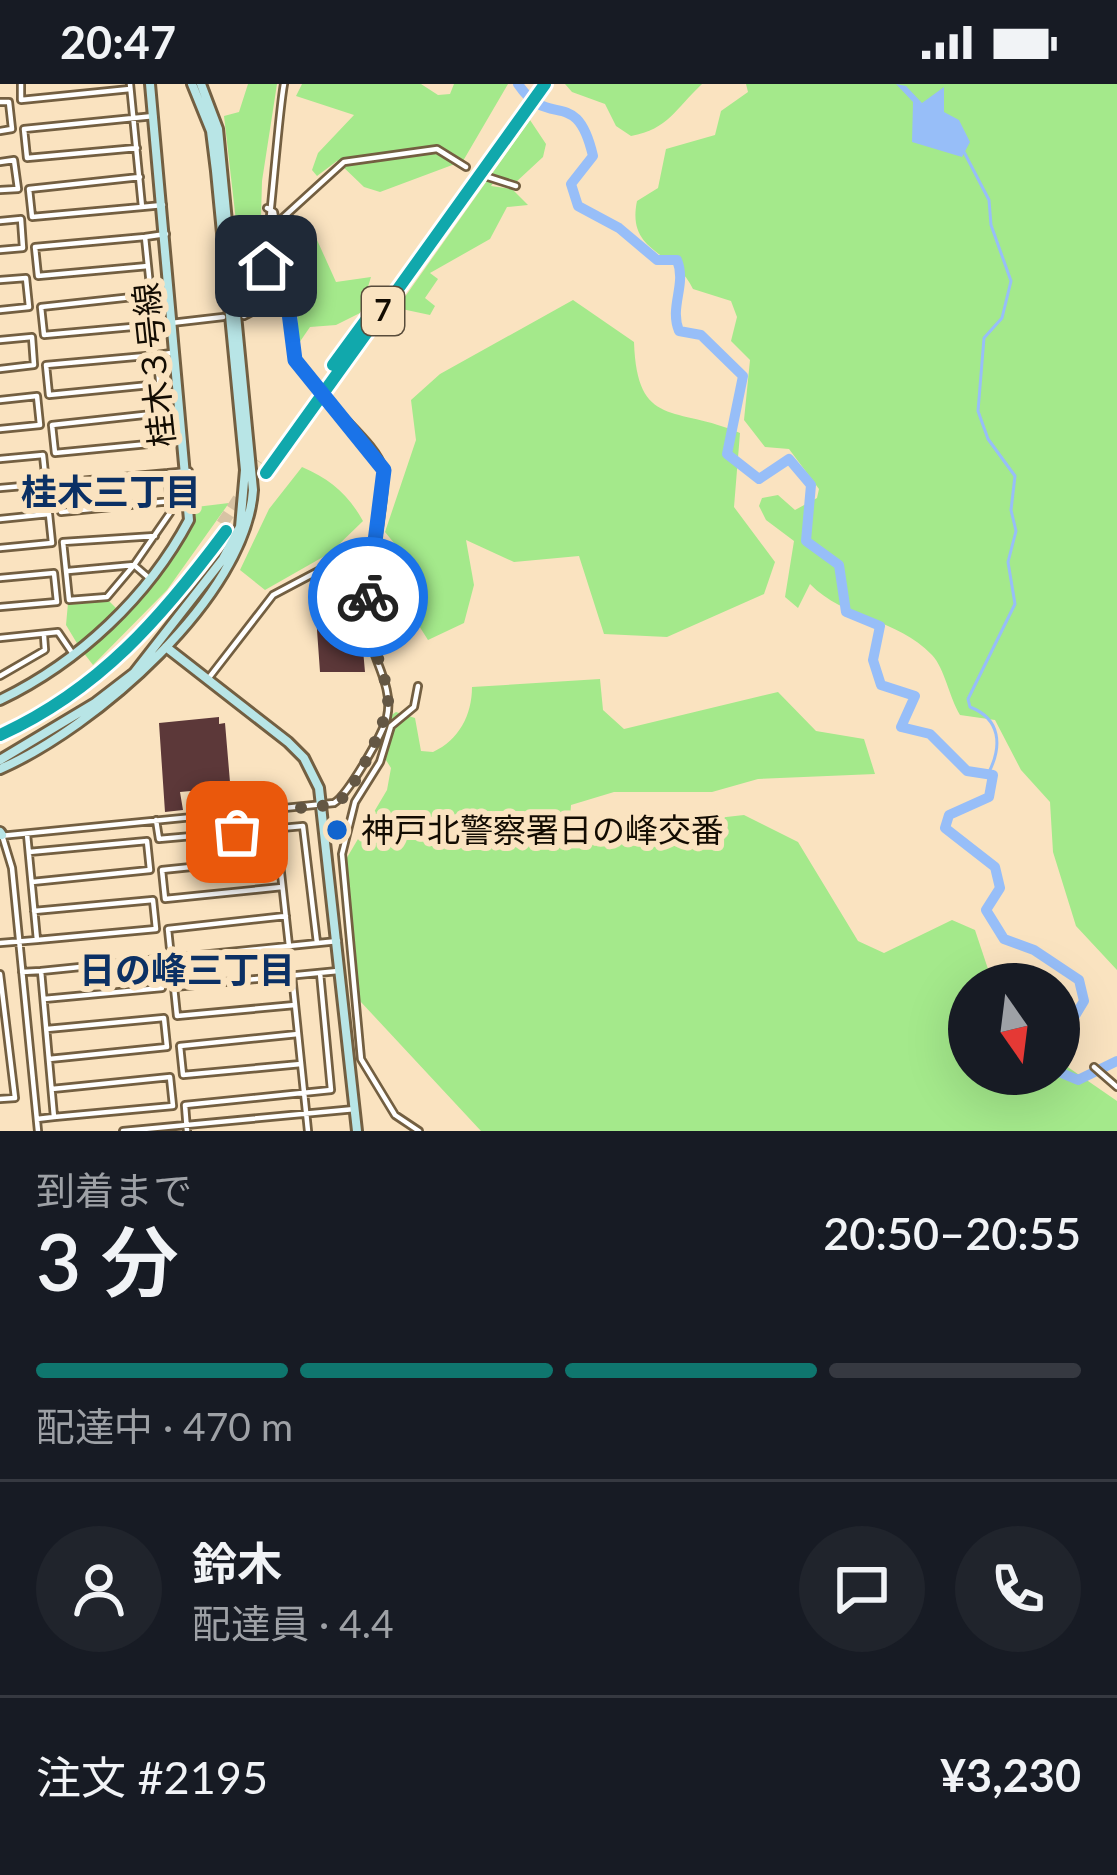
<!DOCTYPE html>
<html lang="ja">
<head>
<meta charset="utf-8">
<style>
  body { margin:0; font-family:Lato,"Noto Sans JP",sans-serif; background:#20242c; color:#f1f3f6; height:100vh; display:flex; flex-direction:column; font-size:45px; white-space:nowrap }
  * { box-sizing:border-box; margin:0 }
  p { font-size:39px; color:#9ea1a6 }
  .icon { flex:none; width:66px; height:66px; fill:none; stroke:currentColor; stroke-width:2; stroke-linecap:round; stroke-linejoin:round }
  .map { position:relative; height:1047px; overflow:hidden }
  .side { display:flex; flex-direction:column; background:#171b24; flex:1 }
  .side>* { flex:none }
  .needle { width:78px; rotate:166deg }
  .controls { position:absolute; left:948px; top:879px; display:grid; gap:24px }
  .controls a { display:grid; place-items:center; width:132px; height:132px; border-radius:50%; background:#171b24; box-shadow:0 12px 48px #0002; font-size:60px }
  .pin { position:absolute; display:grid; place-items:center; width:102px; height:102px; color:#fff; margin:-51px; border-radius:24px; box-shadow:0 6px 18px #0006 }
  .courier { position:absolute; display:grid; place-items:center; width:120px; height:120px; margin:-60px; border:9px solid #1a73e8; border-radius:50%; background:#fff; color:#222; box-shadow:0 3px 15px #0007 }
  .summary em { font-style:normal; font-weight:600 }
  .summary div { display:flex; flex-direction:column-reverse }
  .summary { display:flex; align-items:center; justify-content:space-between; height:204px; padding:0 36px }
  h1 { font-size:78px; font-weight:600; line-height:90px }
  .bar { display:grid; grid-template-columns:repeat(4,1fr); gap:18px 12px; align-content:center; height:144px; padding:0 36px }
  .bar i { height:15px; border-radius:9px; background:#363941 }
  .bar .current { background:#0f766e }
  .bar p { grid-column:span 4 }
  .line { display:flex; align-items:center; gap:30px; padding:0 36px; border-top:3px solid #363941 }
  .line div { flex:1 }
  .round { display:grid; place-items:center; flex:none; width:126px; height:126px; border-radius:63px; background:#20242c }
  .status { display:flex; justify-content:space-between; align-items:center; height:84px; padding:0 60px; background:#171b24; direction:ltr }
  .status svg { height:33px; fill:currentColor }
  .map>svg:first-child { display:block }
  .green { fill:#a4e98b }
  .water { fill:#97bef8 }
  .lines { fill:none; stroke-linecap:round; stroke-linejoin:round }
  .stream { stroke:#97bef8; stroke-width:3 }
  .river { stroke:#97bef8; stroke-width:10 }
  .building { fill:#5c3839 }
  .highway-tunnel { stroke:#d7c3a4; stroke-width:12; stroke-dasharray:12 6; stroke-linecap:butt }
  .street-casing { stroke:#735f41; stroke-width:10 }
  .secondary-casing { stroke:#735f41; stroke-width:14 }
  .highway-casing { stroke:#fff; stroke-width:18 }
  .street { stroke:#fff; stroke-width:4.5 }
  .secondary { stroke:#b8e5e6; stroke-width:8 }
  .highway { stroke:#11a8ac; stroke-width:12 }
  .street-bridge-casing { stroke:#735f41; stroke-width:10; stroke-linecap:butt }
  .street-bridge { stroke:#fff; stroke-width:4.5 }
  .done { stroke:#645744; stroke-width:12; stroke-dasharray:0 21.6 }
  .route { stroke:#1a73e8; stroke-width:15 }
  .poi-dot { fill:#1164ce; stroke:#fae3c0; stroke-width:4.5 }
  .labels { text-anchor:middle; stroke-width:12; stroke-linejoin:round; paint-order:stroke }
  .shield { fill:#fae3c0; stroke:#584c3b; stroke-width:3 }
  .shield-label { font-size:30px; font-weight:bold; fill:#130c02 }
  .street-label { font-size:33px; fill:#130c02; stroke:#fae3c0 }
  .poi-label { font-size:33px; fill:#130c02; stroke:#fae3c0; text-anchor:start }
  .neighbourhood-label { font-size:36px; font-weight:bold; fill:#0b3064; stroke:#fae3c0 }
</style>
</head>
<body>
<div class="status"><b>20:47</b><svg viewBox="0 0 49 12"><path d="M0 12V9h3v3zM5 12V6h3v6zM10 12V3h3v9zM15 12V0h3v12zM26 1h20v11H26zM47 4h2v5h-2z"/></svg></div>
<div class="map">
<svg width="1117" height="1047" viewBox="0 0 1117 1047">
  <rect width="100%" height="100%" fill="#fae3c0"/>
  <path class="green" d="M248,0H277L262,97L259,208L246,225L224,32L239,28Z
    M302,0H421L438,11L450,10L454,0H508L463,77L380,108L364,103L337,77L317,92L312,86L318,69L354,31L296,12Z
    M565,0H702C675,25 669,45 631,52L616,42L605,20L572,8Z
    M746,0H1117V886L1076,842L1053,768L1050,718L1021,686L995,636L960,631C949,613 945,585 932,571C897,534 844,535 810,500L798,524L785,513L794,457L766,436L759,422L762,414L778,411L795,426L817,414L819,405L789,365L765,363L744,336L750,276L731,257L737,233L731,217L693,205C675,166 626,170 637,117L658,104L666,65L715,51L721,27L748,8Z
    M530,36L546,60L543,73L515,99L498,92L491,102L512,105L528,121L507,123L490,155L430,189L438,195L425,214L435,222L430,231L397,224Z
    M299,137L313,147L336,198L371,193L360,229L336,241L310,243L299,259C295,228 302,197 295,168L285,162V142Z
    M573,216L634,258C637,346 676,321 740,349L734,423L775,478L764,510L667,553L604,550L579,472L514,478L466,456L474,501L464,539L428,556L409,526L416,486L385,448L416,356L411,316L440,290Z
    M302,383C330,395 348,410 363,437L330,469L265,506L240,486L269,425Z
    M229,419L167,506L93,581L83,568C120,537 186,471 196,423Z
    M107,515L117,525L78,561L66,541L68,519Z
    M600,595L603,626L624,645L778,608L816,647L864,655L875,690L758,695L712,708H614L571,721C569,745 574,752 595,762L655,741L744,731L798,758L858,857L884,869L952,836L975,846L993,900H969V990H1059V977L1117,1017V1047H481L360,917L342,782L387,706L391,684L377,662L384,636L396,628L415,634L421,667L433,668C459,656 472,631 472,603Z"/>
  <path class="water" d="M896,0L906,2L922,19L944,3V28L959,36L970,58L962,73L912,58L913,18Z"/>
  <g class="lines">
    <path class="stream" d="M964,68L989,116L991,141L1011,197L1002,234L984,254L978,327L988,355L1015,392L1011,426L1016,447L1008,478L1015,520L968,615L970,623C1001,635 1002,662 989,688"/>
    <path class="river" d="M518,0C550,48 576,0 593,72L571,100L578,122L619,144L657,176H677C687,201 669,222 679,247L701,251L743,292L727,370L759,395L789,375L811,401L806,457L839,481L846,528L880,542L873,576L881,601L915,612L901,643L930,650L967,687L993,691L989,713L949,731L945,744L995,783L1000,804L986,826L1004,855L1034,866L1079,896L1084,917L1059,958
      M1059,988L1078,996L1117,977"/>
  </g>
  <path class="building" d="M358,510L365,588H320L315,518Z
    M219,633V640L225,639L230,698H223V704L180,708L183,726L165,728L159,639Z"/>
  <g class="lines">
    <path class="highway-tunnel" d="M222,440L262,379"/>
    <defs>
      <path id="street" d="M21,0V16L130,5
        M130,0L142,123L163,121
        M0,18H9L12,45L0,47
        M137,64L27,74L24,45L154,32
        M0,78L14,76L18,105L0,106
        M140,93L29,105L32,133L142,123
        M488,93L516,102
        M267,124L274,128L283,180
        M0,137L21,135L23,164L0,166
        M276,140L344,78L437,65L466,83
        M166,150L145,153L154,241L223,233
        M145,153L35,163L38,192L148,182
        M266,182L283,181L293,265L301,285
        M0,196L26,194L29,223L0,226
        M151,211L41,223L44,251L154,241
        M244,232L256,226C266,213 277,36 284,0
        M0,256L32,253L34,281L0,285
        M157,271L46,281L49,311L160,300
        M0,316L37,312L40,341L0,345
        M162,329L52,341L55,369L179,357
        M164,359L157,271L171,269
        M0,375L43,371L46,400L0,404
        M168,389L57,399L61,428L171,417
        M0,435L49,430L52,459L0,464
        M134,481L107,513L69,516L63,458L155,452
        M68,487L134,481
        M0,494L54,489L57,518L0,523
        M149,494L134,481L170,429L168,389L189,387
        M0,554L58,548L73,570
        M0,592L45,566L44,552
        M208,595L273,511L324,484L370,486
        M418,602L414,623L391,642L380,678L355,718L342,770L361,975L395,1031L419,1047
        M274,725L289,862L338,857
        M156,736L159,755L303,742L317,859
        M2,751L12,784L38,1047
        M0,752L334,719C347,712 383,650 387,633C395,599 366,568 367,534C368,507 388,399 384,386C377,364 353,344 338,327
        M29,768L147,757L150,786L32,798
        M279,774L162,786L165,815L282,803
        M34,827L153,816L156,845L37,856
        M286,832L168,845L171,874L289,862
        M0,859L37,856L27,750
        M41,887L159,875L162,904L44,915
        M22,888L41,887L54,1033L37,1035
        M0,890L15,1014L0,1015
        M292,891L308,1047
        M295,921L177,932L174,903L338,887
        M47,945L164,934L167,963L49,975
        M298,950L180,962L183,991L301,980
        M1094,983L1117,1003
        M52,1005L170,993L173,1022L54,1033
        M123,1047L355,1025
        M187,1047L185,1021L331,1006L320,889"/>
      <path id="secondary" d="M166,563L288,658L304,674L319,704L357,1047
        M0,616C79,578 148,513 189,436L150,0
        M0,676L95,619L134,589L223,475L240,443L245,386L216,87L211,47L192,0
        M0,685C94,644 246,513 253,406L218,45L201,0
        M0,748L2,751"/>
      <path id="highway" d="M333,281L374,225
        M266,389L545,0
        M0,651C99,606 162,533 226,447"/>
    </defs>
    <use href="#street" class="street-casing"/>
    <use href="#secondary" class="secondary-casing"/>
    <use href="#highway" class="highway-casing"/>
    <use href="#street" class="street"/>
    <use href="#secondary" class="secondary"/>
    <use href="#highway" class="highway"/>
    <defs>
      <path id="street-bridge" d="M301,285L338,327"/>
    </defs>
    <use href="#street-bridge" class="street-bridge-casing"/>
    <use href="#street-bridge" class="street-bridge"/>
  </g>
  <g class="lines">
    <path class="done" d="M237,748L276,745L274,725C292,723 324,726 340,716C354,707 390,632 388,615C384,575 366,563 368,513"/>
    <path class="route" d="M266,182L283,181L295,276L384,386L368,513"/>
  </g>
  <circle class="poi-dot" cx="337" cy="746" r="12"/>
  <g class="labels">
    <rect class="shield" x="362" y="203" width="42" height="48" rx="9"/>
    <g class="shield-label">
      <text x="383" y="237">7</text>
    </g>
    <g class="street-label">
      <text transform="translate(154 281) rotate(-96)" y="12">桂木３号線</text>
    </g>
    <g class="poi-label">
      <text x="361" y="758">神戸北警察署日の峰交番</text>
    </g>
    <g class="neighbourhood-label">
      <text x="111" y="421">桂木三丁目</text>
      <text x="187" y="899">日の峰三丁目</text>
    </g>
  </g>
</svg>
<div class="controls">
<a><svg class="needle" viewBox="-14 -14 28 28"><path d="M0-13l5 13h-10z" fill="#e53935"/><path d="M0 13l5-13h-10z" fill="#9ea1a6"/></svg></a>
</div>
<div class="pin" style="left:237px;top:748px;background:#ea580c"><svg class="icon" aria-label="bag" viewBox="0 0 24 24"><path d="M5 8h14l-1 12H6zM9 8a3 3 0 0 1 6 0"/></svg></div>
<div class="pin" style="left:266px;top:182px;background:#1f2937"><svg class="icon" aria-label="home" viewBox="0 0 24 24"><path d="M3 11l9-7 9 7M6 9v11h12V9"/></svg></div>
<div class="courier" style="left:368px;top:513px"><svg class="icon" aria-label="bike" viewBox="0 0 24 24"><circle cx="6" cy="16" r="4"/><circle cx="18" cy="16" r="4"/><path d="M6 16l4-8h5l3 8M10 8l3 8H6M13 5h3"/></svg></div>
</div>
<section class="side">
<div class="summary"><div><h1>3 分</h1><p>到着まで</p></div><em>20:50–20:55</em></div>
<div class="bar"><i class="current"></i><i class="current"></i><i class="current"></i><i></i><p>配達中 · 470 m</p></div>
<div class="line" style="height:216px"><a class="round"><svg class="icon" aria-label="person" viewBox="0 0 24 24"><circle cx="12" cy="8" r="4"/><path d="M4 21q1-7 8-7t8 7"/></svg></a><div><b>鈴木</b><p>配達員 · 4.4</p></div><a class="round"><svg class="icon" aria-label="chat" viewBox="0 0 24 24"><path d="M4 5h16v11H9l-5 4z"/></svg></a><a class="round"><svg class="icon" aria-label="phone" viewBox="0 0 24 24"><path d="M5 4h4l2 5-3 2q2 4 5 5l2-3 5 2v4C11 20 4 13 5 4z"/></svg></a></div>
<div class="line" style="height:156px"><div>注文 #2195</div><b>¥3,230</b></div>
</section>
</body>
</html>
